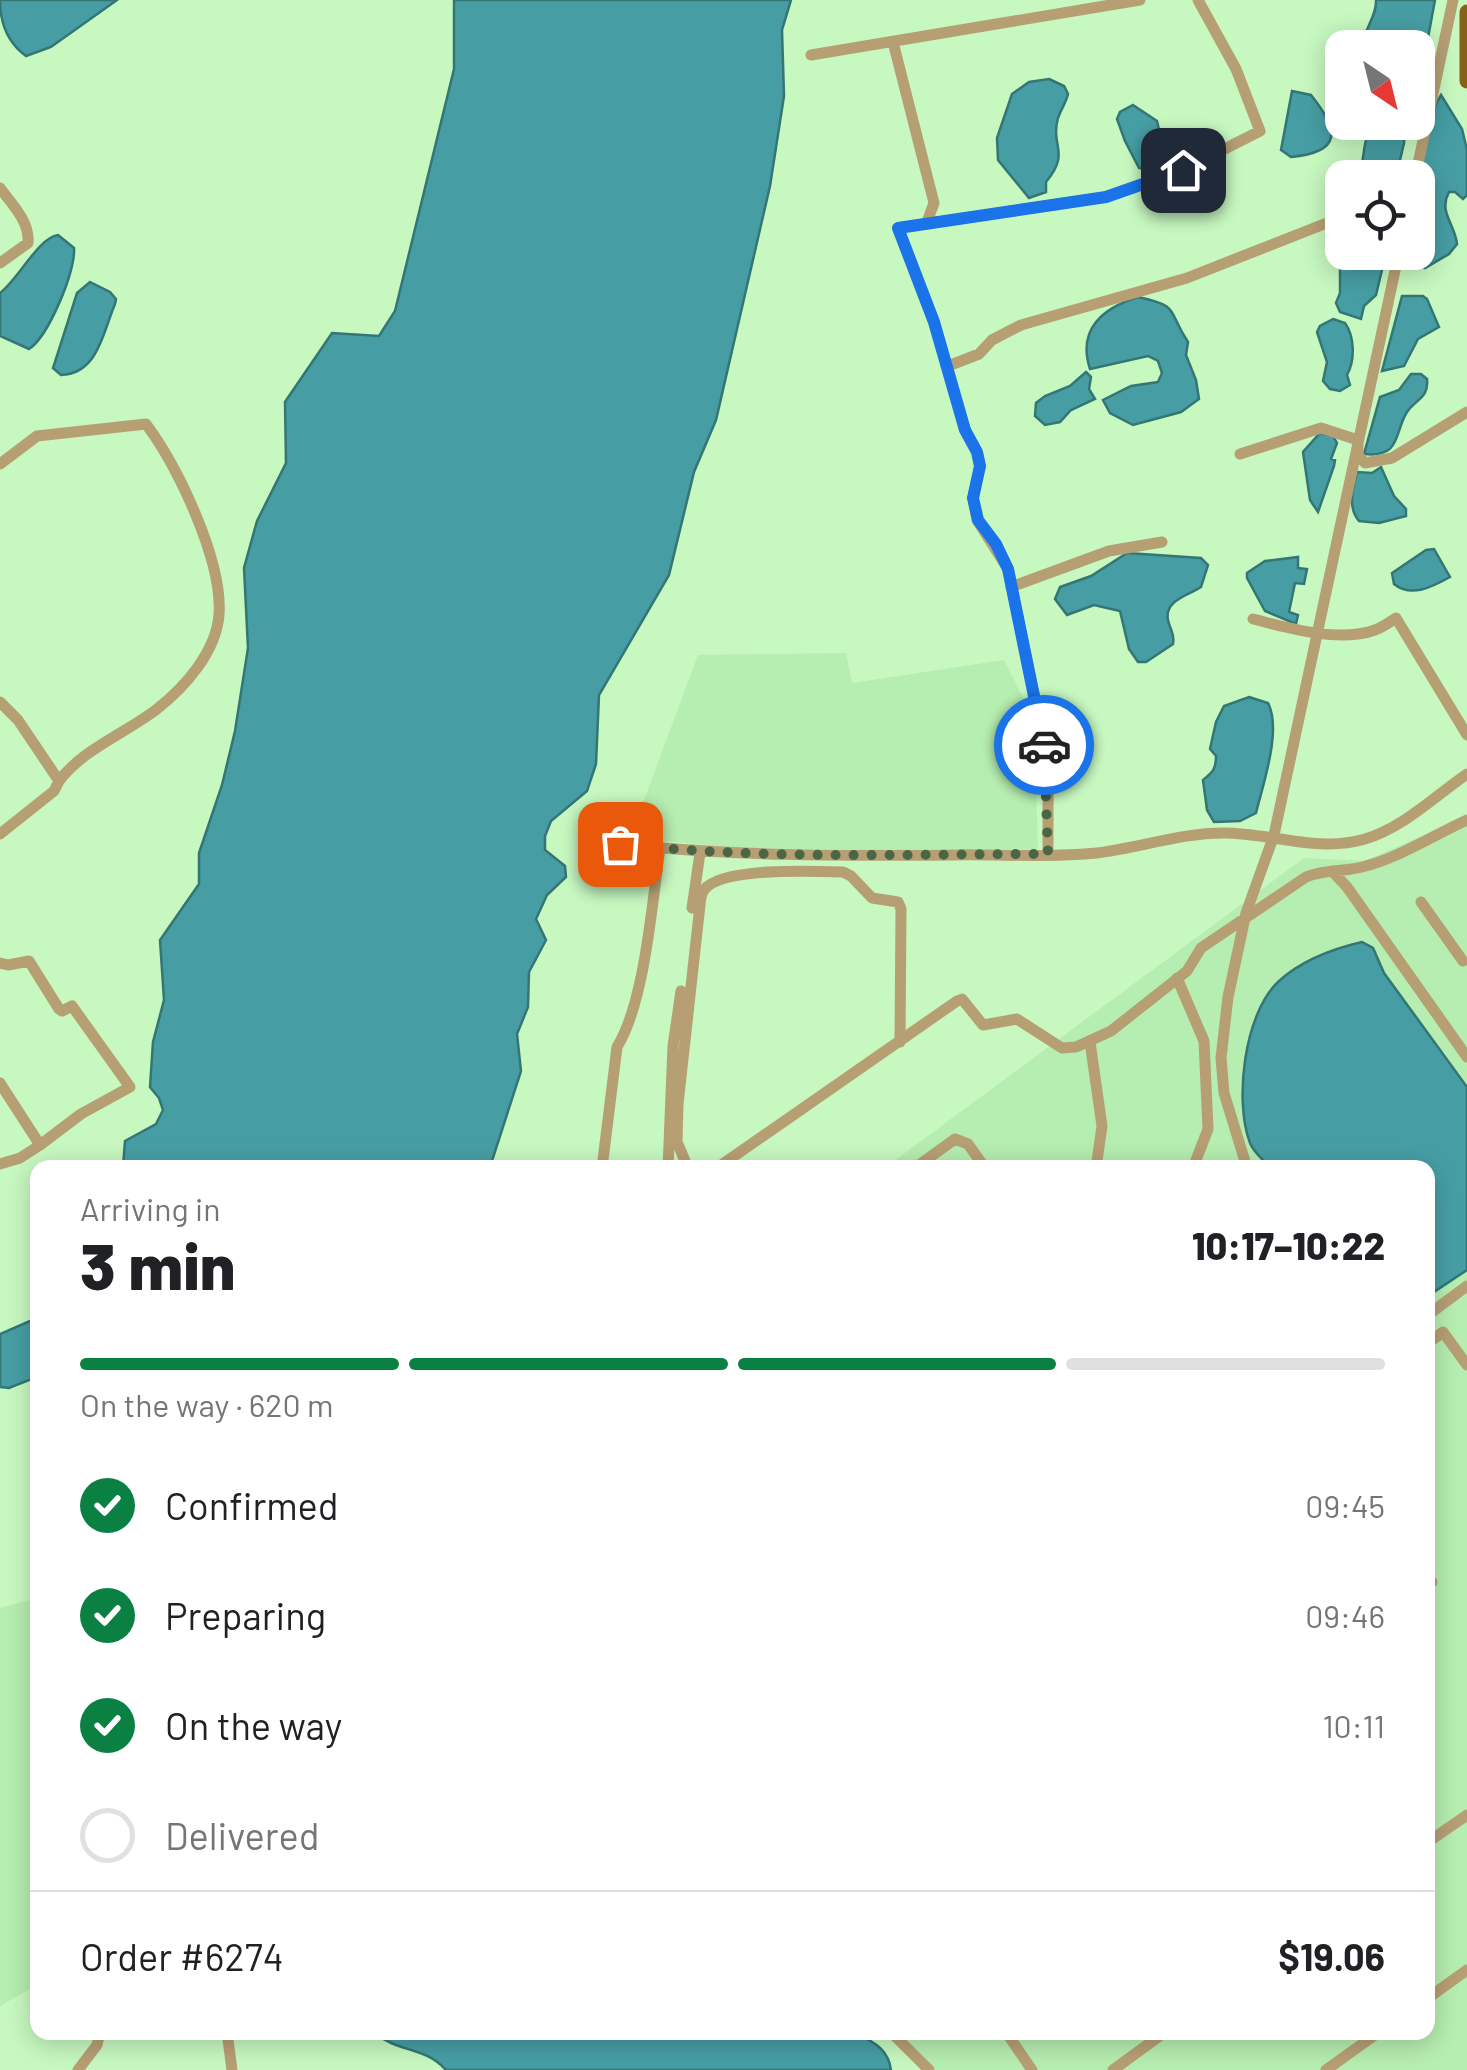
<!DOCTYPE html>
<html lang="en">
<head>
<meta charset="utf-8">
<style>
  body { margin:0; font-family:Barlow,sans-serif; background:#f6f6f6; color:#202124; height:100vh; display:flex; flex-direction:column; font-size:38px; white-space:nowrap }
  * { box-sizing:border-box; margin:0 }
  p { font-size:32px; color:#757577 }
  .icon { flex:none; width:55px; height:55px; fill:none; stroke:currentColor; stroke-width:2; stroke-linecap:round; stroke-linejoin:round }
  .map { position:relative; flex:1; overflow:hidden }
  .sheet { position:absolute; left:30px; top:1160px; width:1405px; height:880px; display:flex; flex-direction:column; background:#fff; border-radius:20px; box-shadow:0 5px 25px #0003 }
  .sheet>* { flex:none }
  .needle { width:65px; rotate:145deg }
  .controls { position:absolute; left:1325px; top:30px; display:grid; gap:20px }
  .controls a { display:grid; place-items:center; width:110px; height:110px; border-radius:20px; background:#fff; box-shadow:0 5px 25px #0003; font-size:50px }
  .pin { position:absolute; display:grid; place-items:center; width:85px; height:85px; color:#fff; margin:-42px; border-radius:20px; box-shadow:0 5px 15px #0006 }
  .courier { position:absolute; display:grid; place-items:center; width:100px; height:100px; margin:-50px; border:8px solid #1a73e8; border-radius:50%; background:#fff; color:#222; box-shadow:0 2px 12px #0007 }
  .summary em { font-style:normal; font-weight:800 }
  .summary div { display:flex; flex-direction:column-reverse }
  .summary { display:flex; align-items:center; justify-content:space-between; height:170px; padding:0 50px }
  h1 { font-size:65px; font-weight:800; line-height:75px }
  .bar { display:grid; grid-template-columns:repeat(4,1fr); gap:15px 10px; align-content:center; height:120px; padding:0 50px }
  .bar i { height:12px; border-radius:8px; background:#e0e0e0 }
  .bar .active { background:#0b8043 }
  .bar p { grid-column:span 4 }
  .line { display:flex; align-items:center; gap:25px; padding:0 50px; border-top:2px solid #e0e0e0 }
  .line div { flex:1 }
  ol { padding:0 50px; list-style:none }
  li { display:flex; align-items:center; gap:30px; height:110px }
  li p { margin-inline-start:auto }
  li .icon { padding:10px; border-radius:50%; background:#0b8043; color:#fff; stroke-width:4 }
  li:last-child { color:#757577 }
  li i { width:55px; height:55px; border:5px solid #e0e0e0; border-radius:50% }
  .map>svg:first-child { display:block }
  .built { fill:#b6edb0 }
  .water { fill:#469ea4; stroke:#337674; stroke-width:2.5 }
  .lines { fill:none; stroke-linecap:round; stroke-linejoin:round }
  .minor { stroke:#b79f74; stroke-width:11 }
  .major { stroke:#846216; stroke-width:15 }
  .done { stroke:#4a6646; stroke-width:10; stroke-dasharray:0 18 }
  .route { stroke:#1a73e8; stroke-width:12 }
</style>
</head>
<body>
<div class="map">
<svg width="1467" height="2070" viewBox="0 0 1467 2070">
  <rect width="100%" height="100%" fill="#c7f8c0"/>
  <path class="built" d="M846,653L852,683L1004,660L1029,709L1035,748L1038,849H752L630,838L698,655Z
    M1467,816V2070H923L885,2033L1428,2032V1168L886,1167L1304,858L1365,861Z
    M37,1598L35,1609L38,1617L37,1985L0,2006V1608Z"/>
  <path class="water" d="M0,0H117L51,47L26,56C7,42 0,23 0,0Z
    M454,0H791L782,30L784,96L770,186L716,420L694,472L669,575L599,695L596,764L587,791L551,821L545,836V850L565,866L566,877L547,895L536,919L546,940L529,972L528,1007L517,1034L521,1071L490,1167H123L125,1141L156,1124L163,1110L159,1098L150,1087L153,1042L164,1000L160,940L199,884V853L222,785L235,731L248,648L244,568L257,521L286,463L285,402L332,333L379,336L395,311L454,69Z
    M1376,0H1435L1418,92V48L1363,47C1363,29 1377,17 1376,0Z
    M1049,79L1064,86L1068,94C1066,103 1061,109 1058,118C1050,147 1071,152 1046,182V192L1029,198L998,160L997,138L1012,94L1029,82Z
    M1292,91L1311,95C1340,131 1342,152 1291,157L1281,150Z
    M1441,95L1462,129L1467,150V195L1463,199L1455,192H1449C1438,212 1455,224 1457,244L1449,254L1425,268L1412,261L1409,253L1418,252C1418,211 1420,129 1441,95Z
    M1133,105L1157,121L1165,155L1160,159L1150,158L1144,169L1139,168L1125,141L1117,119L1120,112Z
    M1373,123H1405L1404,143L1396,177H1359C1365,158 1362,141 1373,123Z
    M58,235L74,248C76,271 48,337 29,349L0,336V293C18,280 38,238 58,235Z
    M1357,253H1386L1376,295L1364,306L1361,319L1340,312L1336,303L1340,293V264Z
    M90,282L110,292L116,299L115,304C103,332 98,374 61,375L53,368L55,362L77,293Z
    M1402,296H1423L1427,299L1439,327L1418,339L1404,366L1382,371Z
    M1138,297C1181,306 1167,311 1188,342L1186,355L1196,380L1199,399L1181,412L1133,425L1110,413L1103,400L1131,386L1158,382L1162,373L1158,361L1148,356L1090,369C1077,329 1103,308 1138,297Z
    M1333,319L1345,323C1355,337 1355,361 1347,375L1350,385L1340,391L1330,389L1323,381L1327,362L1317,332L1320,326Z
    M1086,372L1091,377L1089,389L1095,399L1071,410L1060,422L1045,425L1035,416L1036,403L1045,396L1070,386Z
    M1411,374H1421L1427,379C1429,398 1416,399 1407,412C1394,432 1402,458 1364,454L1380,397L1399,390Z
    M1320,433L1333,436L1337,443L1331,459L1335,460L1334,466L1318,512L1310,500L1303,452Z
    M1381,467L1394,496L1406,509V516L1379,523L1359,521C1347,507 1353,488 1357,472L1372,473Z
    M1434,549L1450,577C1432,587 1411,598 1394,584L1392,573L1426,550Z
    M1127,553L1201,558L1208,565L1201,587C1189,595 1164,600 1168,620C1170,630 1175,633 1173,644L1146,662H1138L1129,649L1120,611L1094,605L1067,615L1055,599L1060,587L1091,576Z
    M1298,557V568L1307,569L1304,584L1295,583L1289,612L1298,615L1296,624L1265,611L1247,578V573L1265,561Z
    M1249,697L1268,703C1282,730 1263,784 1256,813L1240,821L1214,822L1207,810L1203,780C1213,772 1216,769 1216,756L1210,749L1216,722L1224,706Z
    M1362,942L1373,948L1384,973L1467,1087V1270L1428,1296V1168L1269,1167C1263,1159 1254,1153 1250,1143C1234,1101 1244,1013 1279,981C1302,960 1332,949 1362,942Z
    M37,1318V1377L9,1388L0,1387V1334Z
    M375,2033H856C874,2043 888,2048 891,2070H446C424,2046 399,2053 375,2033Z"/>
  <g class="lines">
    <path class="minor" d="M893,42L934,203L927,222
      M811,55L1140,0
      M1415,178L1453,0
      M0,188C12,204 30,222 28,243L0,263
      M948,366L979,354L992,340L1021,325L1187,278L1342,217
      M1240,454L1321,428L1358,440V455L1365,463L1392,458L1467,412
      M0,464L37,436L146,424C178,467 223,561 219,615C216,652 185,687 157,709C126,733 83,749 59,781
      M1011,587L1109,551L1162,542
      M1253,619C1289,628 1338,643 1375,630C1383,627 1390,622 1396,618L1467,735
      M0,702L18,720L59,781L54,791L0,834
      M620,844C731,856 841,856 953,855C1000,854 1049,858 1097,853C1139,848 1180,833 1224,833C1272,833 1317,853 1365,839C1403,828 1435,796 1467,774
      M1048,854V780L1042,732L1008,569L977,520L973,498L980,466L977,452L965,430L934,322L898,228L1106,197L1183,170L1260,131L1236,69L1198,0
      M1332,871L1347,887L1467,1057
      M1421,902L1463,961
      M692,908L700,853
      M0,963L8,965L29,961L59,1009L62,1011L72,1006L130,1087L81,1114L40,1145
      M1177,978L1204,1041L1208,1129L1193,1168
      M1090,1042L1102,1126L1096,1168
      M0,1083L40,1145L20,1158L0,1164
      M602,1168L617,1047C645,1002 652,902 660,848
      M668,1168L673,1046L681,991
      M688,1168L677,1142L678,1104L700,905C700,901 702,892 704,890C721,867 816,871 843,872L851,876L872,898L898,902L901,909L900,1042
      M717,1168L957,1001L962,999L983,1025L1017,1019L1062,1048L1076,1047L1111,1031L1187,971L1201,948L1306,877C1324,869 1344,872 1362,867C1399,858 1432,836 1467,820
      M915,1168L955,1139L968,1144L985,1168
      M1247,1168L1224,1093L1221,1058L1228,997L1246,913L1274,835L1399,252
      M1428,1315L1467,1286
      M1428,1343L1443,1332L1467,1365
      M1428,1585L1432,1582
      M1428,1842L1467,1815
      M1428,1998L1467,1970
      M227,2032L232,2070
      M891,2032L929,2070
      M1006,2032L1032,2070
      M78,2070L97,2045L100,2032
      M1113,2070L1165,2032
      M1326,2070L1379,2032"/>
    <path class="major" d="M1467,12V81"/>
  </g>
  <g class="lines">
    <path class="done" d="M620,844C763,860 905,854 1048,854L1044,745"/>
    <path class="route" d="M1044,745L1008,569L996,544L978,520L973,498L980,466L977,452L965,430L934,322L898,228L1106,197L1183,170"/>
  </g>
</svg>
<div class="controls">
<a><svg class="needle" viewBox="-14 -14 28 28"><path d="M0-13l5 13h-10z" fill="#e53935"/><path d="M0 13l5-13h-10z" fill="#757577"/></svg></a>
<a><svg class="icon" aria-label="locate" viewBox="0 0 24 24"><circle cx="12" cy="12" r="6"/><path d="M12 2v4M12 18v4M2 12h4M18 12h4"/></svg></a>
</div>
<div class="pin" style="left:620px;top:844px;background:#ea580c"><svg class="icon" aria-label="bag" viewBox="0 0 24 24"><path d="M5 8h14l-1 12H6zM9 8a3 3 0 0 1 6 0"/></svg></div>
<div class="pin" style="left:1183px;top:170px;background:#1f2937"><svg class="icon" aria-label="home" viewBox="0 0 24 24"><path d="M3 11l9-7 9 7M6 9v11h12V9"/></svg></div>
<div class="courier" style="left:1044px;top:745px"><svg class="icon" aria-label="car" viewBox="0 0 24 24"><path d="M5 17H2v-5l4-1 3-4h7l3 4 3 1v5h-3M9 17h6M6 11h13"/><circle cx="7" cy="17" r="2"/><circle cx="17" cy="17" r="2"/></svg></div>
<section class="sheet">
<div class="summary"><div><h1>3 min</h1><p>Arriving in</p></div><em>10:17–10:22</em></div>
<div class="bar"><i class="active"></i><i class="active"></i><i class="active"></i><i></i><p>On the way · 620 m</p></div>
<ol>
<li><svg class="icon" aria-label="check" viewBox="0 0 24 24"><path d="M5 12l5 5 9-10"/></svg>Confirmed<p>09:45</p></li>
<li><svg class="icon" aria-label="check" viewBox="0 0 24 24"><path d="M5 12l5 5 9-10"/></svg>Preparing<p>09:46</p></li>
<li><svg class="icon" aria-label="check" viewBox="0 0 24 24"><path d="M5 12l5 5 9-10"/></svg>On the way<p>10:11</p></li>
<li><i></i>Delivered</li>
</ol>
<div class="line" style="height:130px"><div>Order #6274</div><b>$19.06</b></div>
</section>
</div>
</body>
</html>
